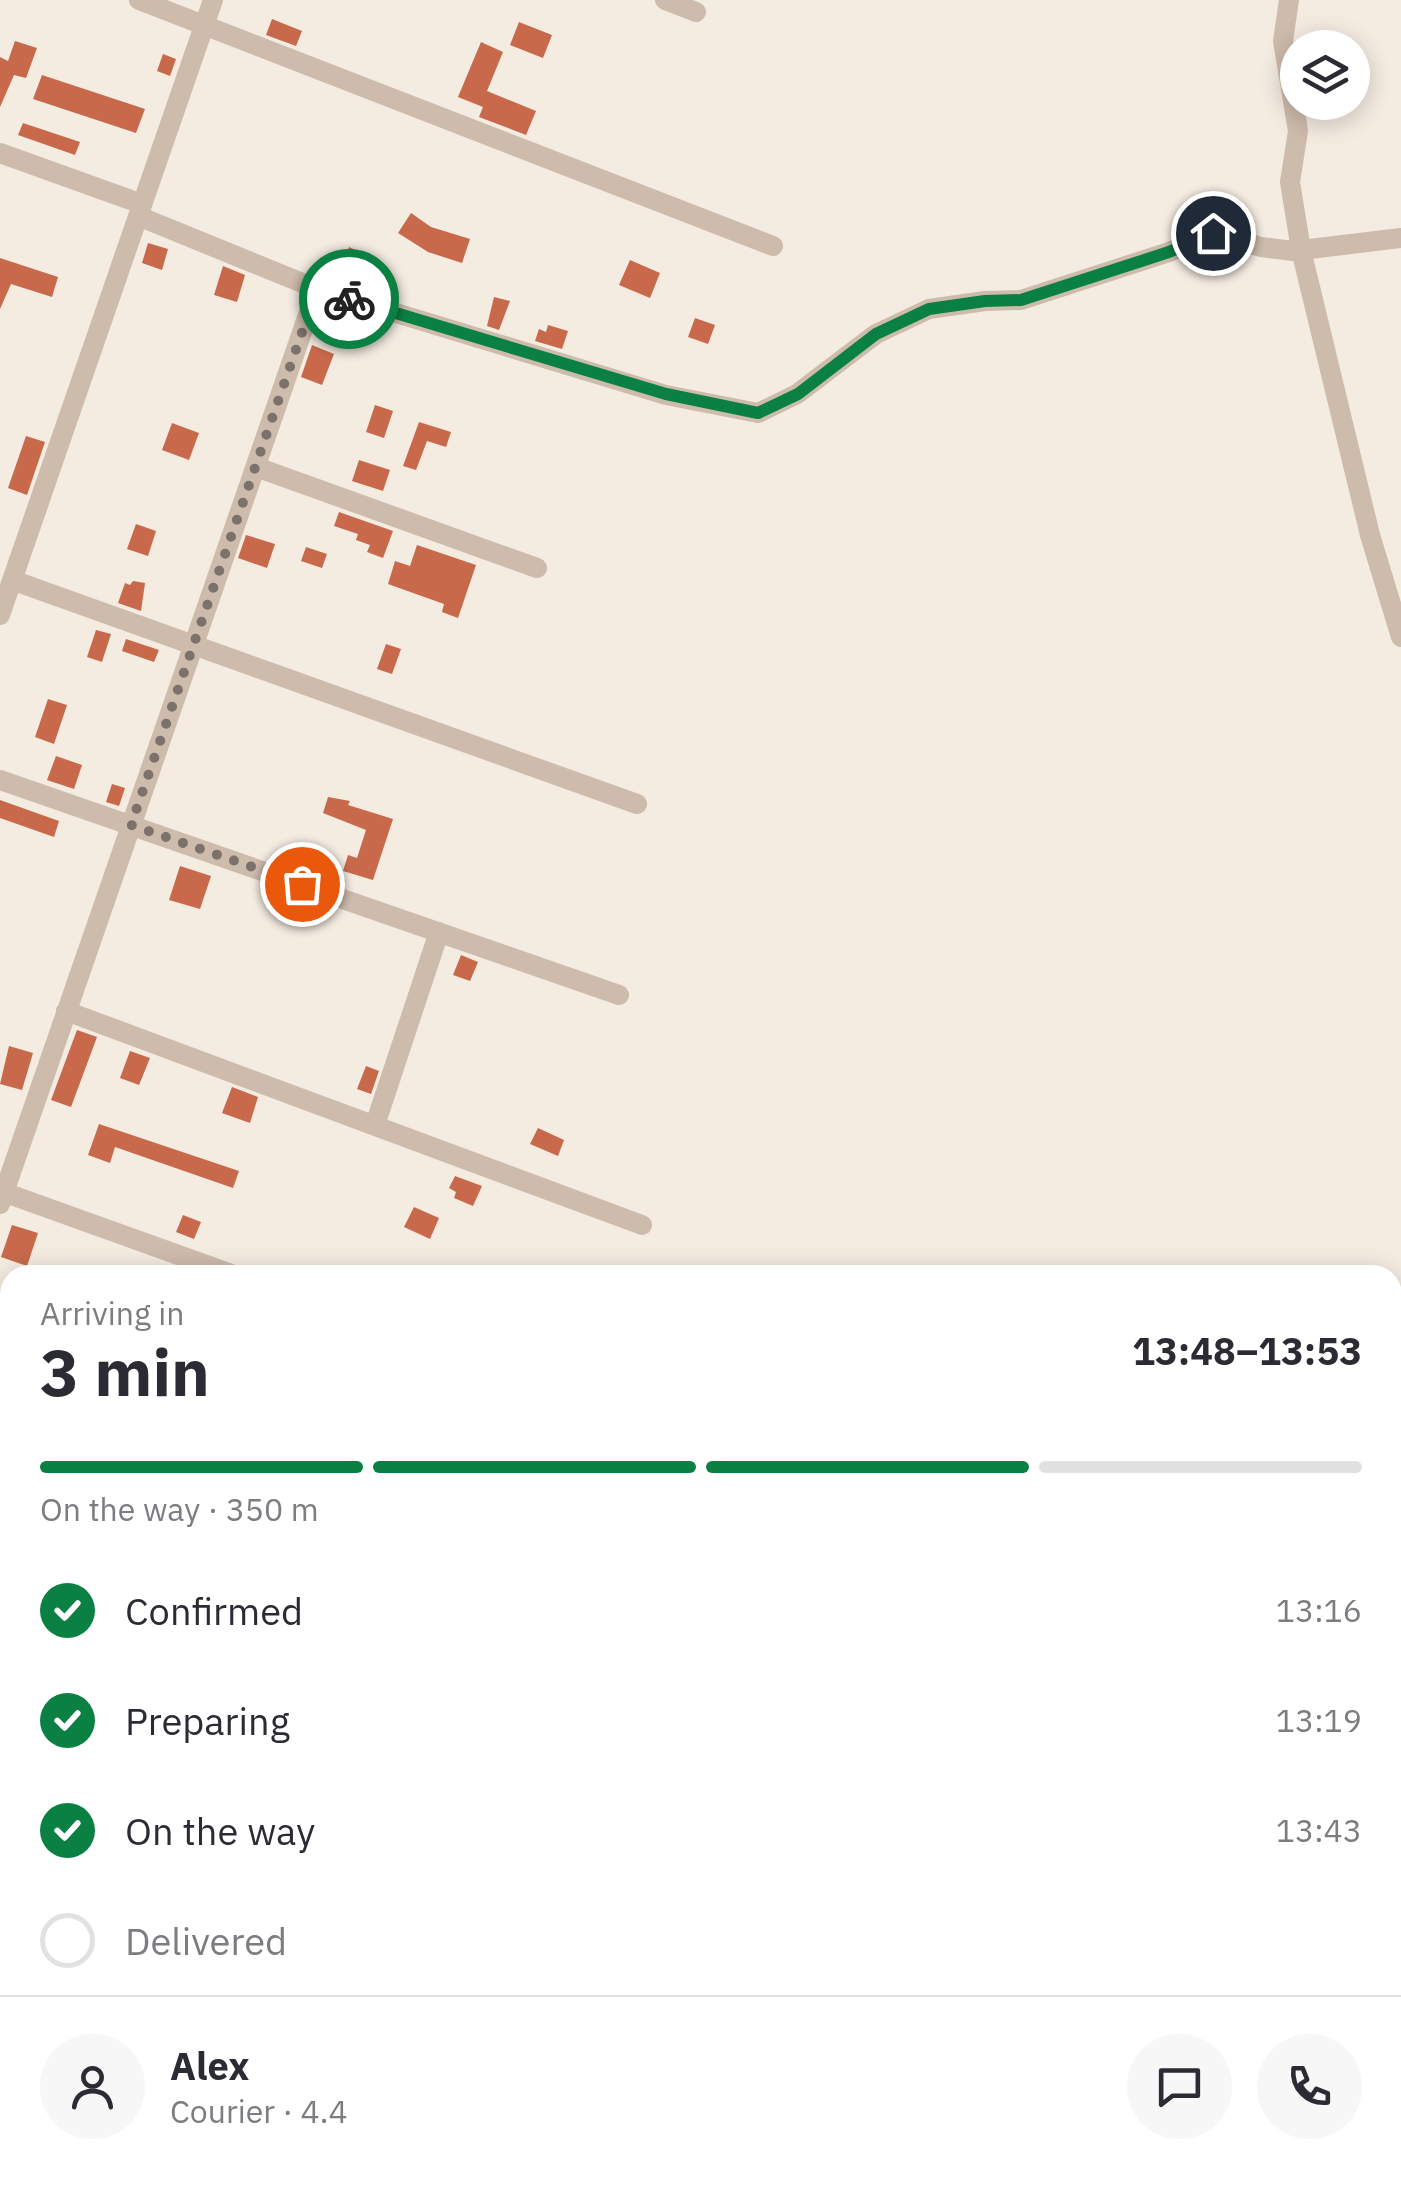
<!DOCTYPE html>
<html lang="en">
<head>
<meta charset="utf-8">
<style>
  body { margin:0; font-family:"IBM Plex Sans",sans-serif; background:#f7f7f7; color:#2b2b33; height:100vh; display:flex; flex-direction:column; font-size:38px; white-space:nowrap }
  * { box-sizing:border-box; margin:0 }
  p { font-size:32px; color:#7c7c81 }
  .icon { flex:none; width:55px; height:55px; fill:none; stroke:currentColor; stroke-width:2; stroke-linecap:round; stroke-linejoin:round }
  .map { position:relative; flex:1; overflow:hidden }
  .panel { position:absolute; left:0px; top:1265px; width:1402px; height:932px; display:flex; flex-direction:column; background:#fff; border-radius:30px 30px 0 0; box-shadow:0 5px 25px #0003 }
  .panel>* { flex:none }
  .buttons { position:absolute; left:1280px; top:30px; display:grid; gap:20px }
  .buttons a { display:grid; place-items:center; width:90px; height:90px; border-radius:50%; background:#fff; box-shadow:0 5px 25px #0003; font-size:50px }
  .pin { position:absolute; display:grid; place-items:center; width:85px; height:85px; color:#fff; margin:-42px; border:5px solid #fff; border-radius:50%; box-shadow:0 2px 10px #0007 }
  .courier { position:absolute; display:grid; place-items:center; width:100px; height:100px; margin:-50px; border:8px solid #0b8043; border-radius:50%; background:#fff; color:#222; box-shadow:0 2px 12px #0007 }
  .head em { font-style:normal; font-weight:700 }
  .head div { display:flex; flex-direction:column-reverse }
  .head { display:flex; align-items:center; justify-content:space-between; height:170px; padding:0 40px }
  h1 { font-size:65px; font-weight:700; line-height:75px }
  .bar { display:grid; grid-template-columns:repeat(4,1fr); gap:15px 10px; align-content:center; height:120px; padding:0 40px }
  .bar i { height:12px; border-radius:8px; background:#e1e1e2 }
  .bar .on { background:#0b8043 }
  .bar p { grid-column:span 4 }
  .line { display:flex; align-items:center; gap:25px; padding:0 40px; border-top:2px solid #e1e1e2 }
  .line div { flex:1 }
  .round { display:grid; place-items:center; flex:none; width:105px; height:105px; border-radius:52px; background:#f7f7f7 }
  ol { padding:0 40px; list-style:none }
  li { display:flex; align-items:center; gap:30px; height:110px }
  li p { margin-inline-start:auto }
  li .icon { padding:10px; border-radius:50%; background:#0b8043; color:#fff; stroke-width:4 }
  li:last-child { color:#7c7c81 }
  li i { width:55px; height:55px; border:5px solid #e1e1e2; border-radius:50% }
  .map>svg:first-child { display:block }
  .building { fill:#c8694b }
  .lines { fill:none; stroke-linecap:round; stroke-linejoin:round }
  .street { stroke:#cdbbac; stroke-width:20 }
  .done { stroke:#7c716b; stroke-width:10; stroke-dasharray:0 18 }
  .route { stroke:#0b8043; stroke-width:12 }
</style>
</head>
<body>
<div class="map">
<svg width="1401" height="2196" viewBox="0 0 1401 2196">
  <rect width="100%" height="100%" fill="#f4ebe1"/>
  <path class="building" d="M272,19L302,31L296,46L266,35Z
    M519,22L552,35L543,58L510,45Z
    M15,41L37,48L26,78L14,75L0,107V57L8,61Z
    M481,42L503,52L487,91L536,111L526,135L479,117L483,107L458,97Z
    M163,54L176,59L170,76L157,71Z
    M42,75L145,109L136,133L33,99Z
    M23,123L80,142L75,155L18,135Z
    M411,213L431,227L470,239L462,263L428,252L398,233Z
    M148,243L168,249L162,270L142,263Z
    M349,247L375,259L364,284L340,273Z
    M0,258L58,277L52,297L11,284L0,309Z
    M630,260L660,273L650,298L619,285Z
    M223,266L245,275L237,302L214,295Z
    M494,297L510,301L499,330L487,326Z
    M695,318L715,325L708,344L688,337Z
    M548,325L568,331L562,349L535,341L539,329L546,332Z
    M312,345L334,354L322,385L301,377Z
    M375,405L393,411L384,438L366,432Z
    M419,422L451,432L446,447L427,441L416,470L403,466Z
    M172,423L199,433L189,460L162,450Z
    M26,436L45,442L27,495L8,488Z
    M359,460L390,470L383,491L352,481Z
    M339,512L393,531L383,558L367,552L370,545L356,540L358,534L334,526Z
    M136,524L156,531L148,556L127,549Z
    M246,535L275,544L267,568L238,558Z
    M417,545L476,565L458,618L442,612L444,604L388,584L395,561L410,566Z
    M306,547L327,554L322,568L301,561Z
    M133,581L145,583L141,611L118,603L125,583L130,585Z
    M96,630L111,634L102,662L87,657Z
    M126,639L159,650L154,662L122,651Z
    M386,644L401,649L392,674L377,669Z
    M48,699L67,705L54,744L35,737Z
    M56,756L82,765L74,789L47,780Z
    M112,784L125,788L119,806L106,802Z
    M328,797L350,801L348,805L393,819L373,880L343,871L348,855L357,858L366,830L323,813Z
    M0,800L59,821L54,837L0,818Z
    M180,866L211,876L200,909L169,900Z
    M461,955L478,962L470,981L453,975Z
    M77,1030L97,1037L71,1107L51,1100Z
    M9,1046L33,1053L22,1090L0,1084Z
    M130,1051L150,1058L139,1085L120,1078Z
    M366,1066L379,1071L371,1094L357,1089Z
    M232,1087L258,1097L250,1123L222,1113Z
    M99,1124L239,1171L233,1188L115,1147L110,1163L88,1155Z
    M538,1128L564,1140L558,1156L530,1144Z
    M455,1176L482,1186L473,1206L454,1198L456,1192L449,1188Z
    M414,1207L439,1218L430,1239L404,1227Z
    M183,1215L201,1222L194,1239L176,1232Z
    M12,1225L38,1233L27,1266L1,1257Z"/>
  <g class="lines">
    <path class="street" d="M139,0L773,246
      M665,0L696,12
      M1289,0L1283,41L1298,131L1290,182L1301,250L1370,535L1401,637
      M0,153L142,204
      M138,216L317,289L666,395L758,413L797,394L876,334L929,309L985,301L1021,300L1169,252L1213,233L1261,247L1293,251L1401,238
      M256,467L537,568
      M12,580L637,804
      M0,615L213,0
      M0,780L619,995
      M66,1011L642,1225
      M375,1125L439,932
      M0,1191L234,1275
      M0,1204L317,289
      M0,1400L10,1404
      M0,1632L10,1636
      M0,1741L10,1711
      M0,1839L10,1843
      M1392,2017L1401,2059
      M0,2024L10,2028"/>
  </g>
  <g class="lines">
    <path class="done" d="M302,884L131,825L317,289L349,299"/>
    <path class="route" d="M349,299L666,394L758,413L798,394L876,334L929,309L985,301L1021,300L1169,252L1213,233"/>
  </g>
</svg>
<div class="buttons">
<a><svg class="icon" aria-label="layers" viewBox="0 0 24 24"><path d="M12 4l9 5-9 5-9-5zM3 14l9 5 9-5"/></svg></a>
</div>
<div class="pin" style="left:302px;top:884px;background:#ea580c"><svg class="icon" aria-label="bag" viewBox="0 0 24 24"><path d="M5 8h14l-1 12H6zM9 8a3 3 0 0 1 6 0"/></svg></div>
<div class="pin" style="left:1213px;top:233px;background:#1f2937"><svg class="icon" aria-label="home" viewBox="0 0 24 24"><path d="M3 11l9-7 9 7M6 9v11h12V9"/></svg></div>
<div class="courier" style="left:349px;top:299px"><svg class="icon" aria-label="bike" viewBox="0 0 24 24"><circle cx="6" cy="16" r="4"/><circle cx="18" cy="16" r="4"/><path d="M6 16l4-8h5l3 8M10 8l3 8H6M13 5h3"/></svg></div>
<section class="panel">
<div class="head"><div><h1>3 min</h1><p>Arriving in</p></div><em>13:48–13:53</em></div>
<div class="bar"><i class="on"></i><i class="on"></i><i class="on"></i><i></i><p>On the way · 350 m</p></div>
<ol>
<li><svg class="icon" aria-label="check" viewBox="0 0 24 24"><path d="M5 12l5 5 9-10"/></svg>Confirmed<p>13:16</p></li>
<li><svg class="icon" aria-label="check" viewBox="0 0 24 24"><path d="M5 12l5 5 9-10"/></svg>Preparing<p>13:19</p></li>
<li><svg class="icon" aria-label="check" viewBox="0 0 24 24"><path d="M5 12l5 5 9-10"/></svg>On the way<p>13:43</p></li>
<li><i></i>Delivered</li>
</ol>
<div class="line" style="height:180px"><a class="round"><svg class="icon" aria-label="person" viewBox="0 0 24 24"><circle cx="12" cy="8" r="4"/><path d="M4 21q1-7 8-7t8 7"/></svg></a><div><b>Alex</b><p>Courier · 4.4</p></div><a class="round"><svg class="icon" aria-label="chat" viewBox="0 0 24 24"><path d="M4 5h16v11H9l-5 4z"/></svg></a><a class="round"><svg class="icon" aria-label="phone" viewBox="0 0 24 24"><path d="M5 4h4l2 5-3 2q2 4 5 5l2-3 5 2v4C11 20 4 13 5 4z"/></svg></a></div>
</section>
</div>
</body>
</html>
